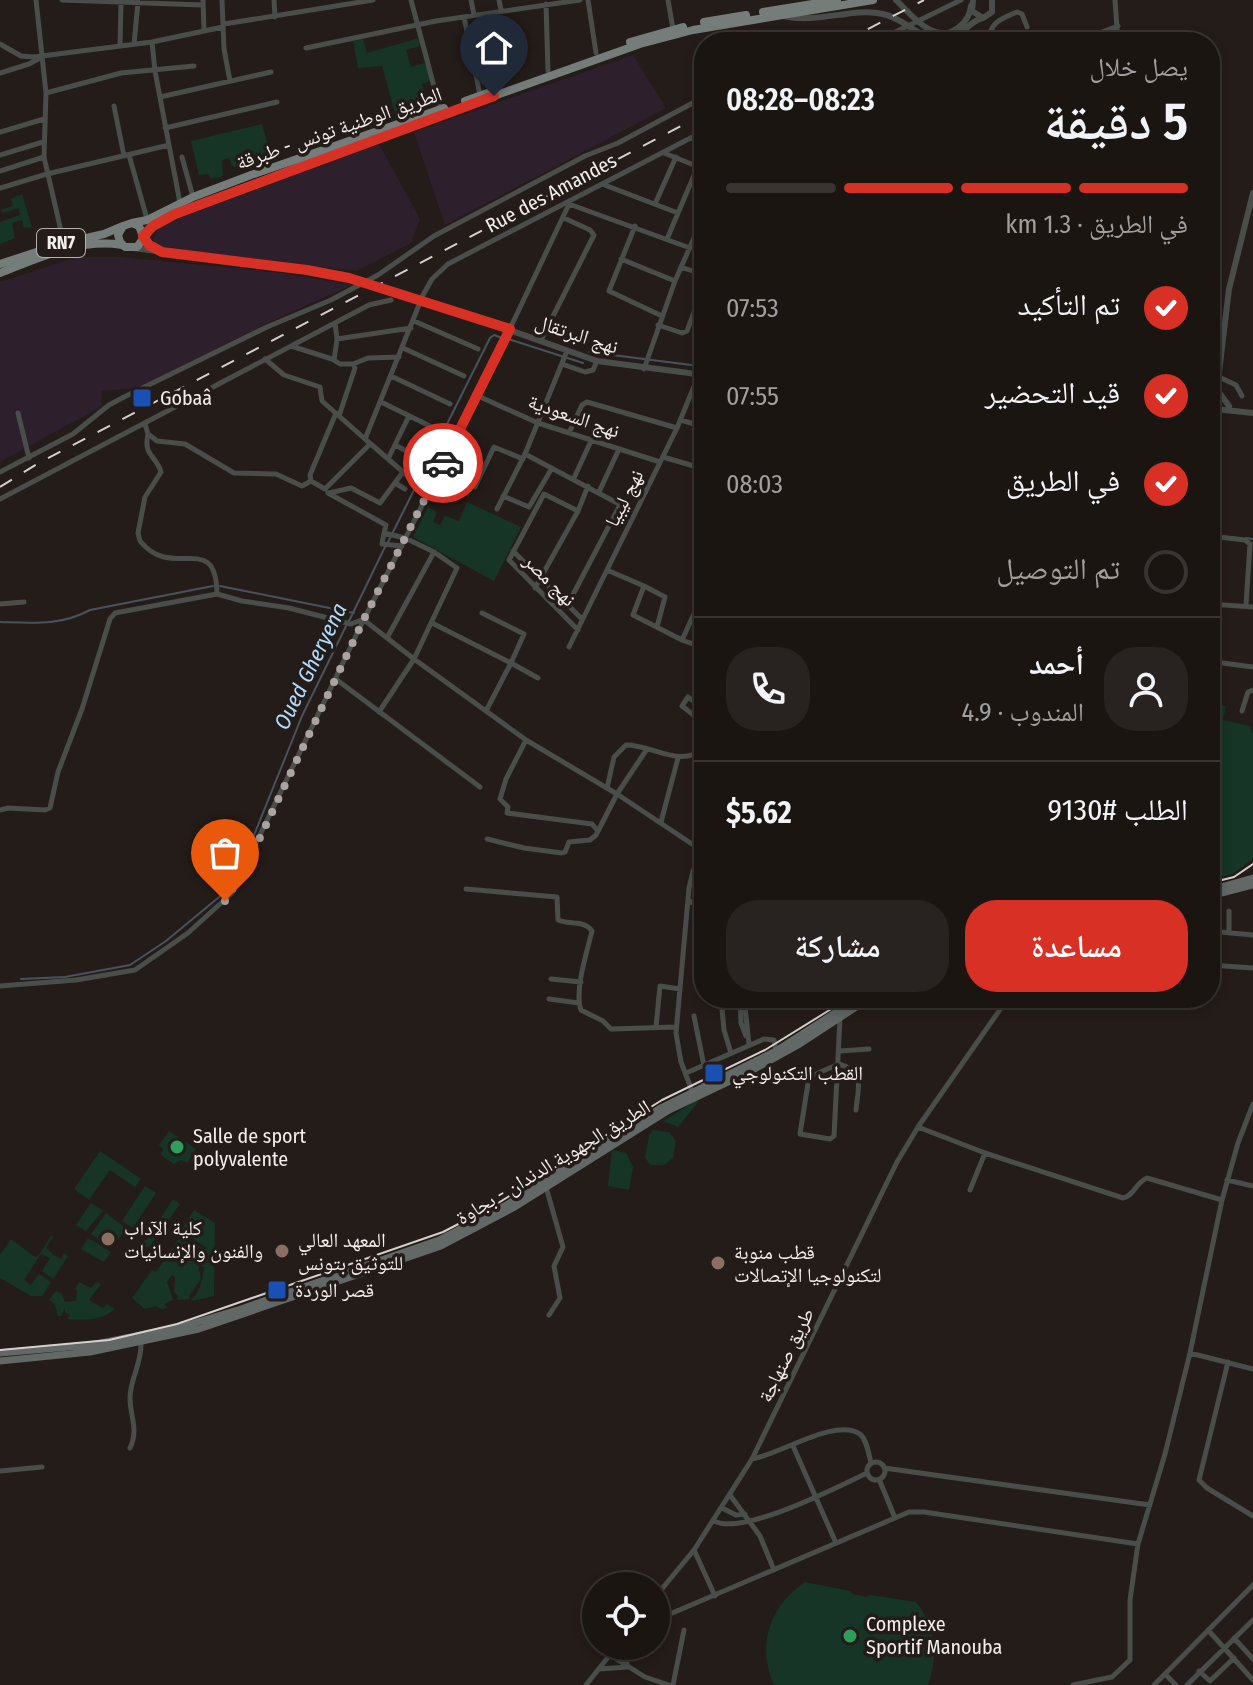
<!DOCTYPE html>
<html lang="ar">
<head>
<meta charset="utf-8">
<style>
  body { margin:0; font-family:"Fira Sans Condensed","Noto Naskh Arabic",sans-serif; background:#282220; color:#f1f3f6; direction:rtl; height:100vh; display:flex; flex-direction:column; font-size:30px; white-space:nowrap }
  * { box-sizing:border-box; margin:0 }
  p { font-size:26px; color:#a09f9f }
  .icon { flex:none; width:44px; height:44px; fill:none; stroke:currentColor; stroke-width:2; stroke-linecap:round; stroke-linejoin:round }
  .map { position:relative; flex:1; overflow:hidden; direction:ltr }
  .drawer { position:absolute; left:694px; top:32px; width:526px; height:976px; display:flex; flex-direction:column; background:#1b1512; border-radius:32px; box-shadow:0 4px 12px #0003,0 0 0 2px #393432; direction:rtl }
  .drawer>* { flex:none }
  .buttons { position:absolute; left:582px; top:1572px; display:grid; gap:16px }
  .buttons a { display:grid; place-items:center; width:88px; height:88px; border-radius:50%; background:#1b1512; box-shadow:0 4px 12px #0003,0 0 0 2px #393432; font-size:40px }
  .pin { position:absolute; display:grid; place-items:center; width:68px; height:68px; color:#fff; margin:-82px -34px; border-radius:50% 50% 50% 0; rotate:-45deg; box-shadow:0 0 8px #0007 }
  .pin .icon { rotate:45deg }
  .courier { position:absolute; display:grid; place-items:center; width:80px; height:80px; margin:-40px; border:6px solid #d93025; border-radius:50%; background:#fff; color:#222; box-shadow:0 2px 10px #0007 }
  .overview em { font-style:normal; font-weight:600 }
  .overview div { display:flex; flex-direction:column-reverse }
  .overview { display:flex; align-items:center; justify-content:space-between; height:136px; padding:0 32px }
  h1 { font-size:52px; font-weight:600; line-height:60px }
  .bar { display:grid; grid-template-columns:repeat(4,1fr); gap:12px 8px; align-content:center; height:96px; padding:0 32px }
  .bar i { height:10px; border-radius:6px; background:#393432 }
  .bar .active { background:#d93025 }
  .bar p { grid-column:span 4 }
  .line { display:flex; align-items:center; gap:20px; padding:0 32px; border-top:2px solid #393432 }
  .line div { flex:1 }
  .round { display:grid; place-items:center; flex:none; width:84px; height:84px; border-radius:32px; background:#282220 }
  ol { padding:0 32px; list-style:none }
  li { display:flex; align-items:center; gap:24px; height:88px }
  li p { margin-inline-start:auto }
  li .icon { padding:8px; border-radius:50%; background:#d93025; color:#fff; stroke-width:4 }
  li:last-child { color:#a09f9f }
  li i { width:44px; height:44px; border:4px solid #393432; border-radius:50% }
  .action { display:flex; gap:16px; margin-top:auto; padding:16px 32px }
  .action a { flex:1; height:92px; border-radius:32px; background:#d93025; color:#fff; font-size:32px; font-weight:600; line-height:92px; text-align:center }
  .action a+a { background:#282220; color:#f1f3f6 }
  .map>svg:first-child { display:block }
  .industrial { fill:#2d1f2c }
  .green { fill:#163526 }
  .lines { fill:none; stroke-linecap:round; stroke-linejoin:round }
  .stream { stroke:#49525c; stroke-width:2 }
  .minor { stroke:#494e4b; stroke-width:5 }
  .tertiary { stroke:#494e4b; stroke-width:6 }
  .secondary { stroke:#616865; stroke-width:7 }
  .primary { stroke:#747d79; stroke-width:8 }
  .tram { stroke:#d5cfcd; stroke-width:2 }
  .rail { stroke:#d5cfcd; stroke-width:2; stroke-dasharray:14 14; stroke-linecap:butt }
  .done { stroke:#aba4a2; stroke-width:8; stroke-dasharray:0 14.4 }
  .route { stroke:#d93025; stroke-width:10 }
  .transit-dot { fill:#1a4fb4; stroke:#241c18; stroke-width:3 }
  .leisure-dot { fill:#2e9e5b; stroke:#241c18; stroke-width:3 }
  .education-dot { fill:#8d6e63; stroke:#241c18; stroke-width:3 }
  .labels { text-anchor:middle; stroke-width:7; stroke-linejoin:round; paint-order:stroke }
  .shield { fill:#241c18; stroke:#b6afac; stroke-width:2 }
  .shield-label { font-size:18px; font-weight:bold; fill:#f4eeec }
  .street-label { font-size:20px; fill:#f4eeec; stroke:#241c18 }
  .poi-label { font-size:20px; fill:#f4eeec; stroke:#241c18; text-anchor:start }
  .water-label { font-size:22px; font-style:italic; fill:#afdcff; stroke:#241c18 }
</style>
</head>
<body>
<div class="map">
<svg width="1253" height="1685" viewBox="0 0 1253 1685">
  <rect width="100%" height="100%" fill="#241c18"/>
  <path class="industrial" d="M633,55L666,108L445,225L414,132Z
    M379,144L420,219L411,243L357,271L248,260L155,245L153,238L161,225Z
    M77,257H121L283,273L352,285L282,316L137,388L102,391L101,407L0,462V282Z"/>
  <path class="green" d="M419,38L420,46L406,50L411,67L425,63L430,81L422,84L425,96L411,101V108L398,112L399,116L396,117L382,66L358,68L353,41L363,39L367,53Z
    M262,124L273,164L259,169L255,158L236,167L232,166L229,158L222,160L223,176L211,179L208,174L199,175L191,141Z
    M22,194L32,227L24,228L22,220L12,223L15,238L0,244V222L20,215L19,208L3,213L0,210L13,206L11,199Z
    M467,502L521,527L494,581L413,537L428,507L437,512L433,522L440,525L445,516L459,521Z
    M1210,702L1226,706L1223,720L1250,726L1253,734V859L1232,874L1210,880Z
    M697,1100L699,1101L678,1127L663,1121Z
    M653,1130L669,1132L676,1141L673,1158L664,1165H651L645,1158L649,1136Z
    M169,1131L196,1149L187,1163L181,1160L174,1164L161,1155L163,1149L159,1145Z
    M612,1150L626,1153L633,1167L629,1190L608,1186Z
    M100,1151L141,1179L135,1187L110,1170L89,1200L74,1189Z
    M145,1186L156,1193L133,1228L122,1221Z
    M173,1199L180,1204L150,1246L146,1247L141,1243L147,1239Z
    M91,1203L103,1211L86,1231L76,1225Z
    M194,1210L215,1223L214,1296L193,1301L191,1299C199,1295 203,1279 204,1267L198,1264L201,1279L189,1296L190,1299L177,1300L178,1296L174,1292L175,1277L172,1275L167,1282L173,1300L164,1304L168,1308L161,1309L156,1306L145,1309L132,1298L152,1270L156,1272L181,1235L205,1250L207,1248L181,1231Z
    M106,1213L127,1229L110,1248L91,1234Z
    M51,1236L53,1237L46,1248L53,1254L52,1256L54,1255L61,1259L64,1253L68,1256L53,1279L42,1271L50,1258L41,1254L24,1280L31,1285L39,1274L51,1282L42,1296H31L0,1278V1255L11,1239L35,1257L38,1256Z
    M88,1238L111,1252L104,1262L81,1249Z
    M79,1282L91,1288L97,1282L101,1284L89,1300L103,1308L107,1304L115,1309C102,1321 84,1320 67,1319L70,1315L65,1313V1308L61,1316H58L55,1304L49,1300L56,1291L62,1294L65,1302L76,1301L77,1290L75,1289Z
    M805,1582L850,1591L853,1594L866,1597L870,1595L916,1602C937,1628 938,1657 928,1685H774C756,1645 770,1606 805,1582Z"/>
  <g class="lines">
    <path class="stream" d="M508,339L583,363
      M589,352L699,366
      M1210,531L1220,534
      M1246,538L1253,539
      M388,542L490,338L494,335L502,338
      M220,586L354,613
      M349,621L385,547
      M0,622C32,623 61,626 90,610L213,586
      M21,979L65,977L130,965L166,941L224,893L244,860L302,716L346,626"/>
    <path class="minor" d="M36,0L46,93L44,157L64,244
      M62,0L203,5
      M203,0L204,30
      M222,0L224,49L230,81
      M274,0L275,17
      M411,0L440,109
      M471,0L474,15
      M499,0L501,10
      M588,0L596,53
      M668,0L673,29
      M1115,0L1118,42
      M546,4L548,71
      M464,17L480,95
      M224,24L373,0
      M969,35V42
      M152,42L155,71L180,203
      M875,42L961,0
      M989,42C989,22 1001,19 1017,12L1022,14L1027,27
      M1075,42L1118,26
      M0,44L21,56L34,57L152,42L223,27
      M134,44L138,2
      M120,46L121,2
      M306,48L436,21L580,0
      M0,73L29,64L40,58
      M46,93L121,73L194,66
      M160,97L271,72
      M114,106L124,156
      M165,128L277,102
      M0,132L44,119
      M690,138L704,143
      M664,153L704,169
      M0,155L43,142
      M129,155L147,219
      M182,157L193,197
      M0,171L44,157
      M602,184L678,213
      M0,188L47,174L169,145
      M569,204L690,248
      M655,204L676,157
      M635,226L609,291L662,316
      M667,239L698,166
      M621,259L675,281
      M681,267L704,275
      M414,321L478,349
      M658,325L682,333L687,331L704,286
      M337,339L411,328
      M541,340L594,235L590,230L564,218
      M291,346L332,359L340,364H353L368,358L399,357
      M403,348L464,376
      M265,359L284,375L320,387L322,401L365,439
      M334,360L337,339L335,323
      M562,364L585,372L593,370L597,361
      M644,369L675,281L704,215
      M391,376L450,404
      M1219,377L1236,385L1242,396
      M695,390L704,391
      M478,396L538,423L660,462
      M381,402L438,430
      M18,413L29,458
      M339,416L355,368L353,364
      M681,420L704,427
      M145,424L148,434L157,441L185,444L234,473L276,474L302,486L311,481
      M569,433L582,405L587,402L677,428
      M148,434C143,456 156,455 161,472L145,497L138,533L140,541C173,582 216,529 217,594
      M395,445L416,456
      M525,454L634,512
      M663,457L704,469
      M388,459L409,416
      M0,472L73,434L109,405L124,397L267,327L331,300L378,275L434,236L585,156L618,143L704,97
      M410,478L365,439L423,295L432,279L448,264L704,131
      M574,478L591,441
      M395,483L405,489
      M475,487L494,447L523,459
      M325,489L311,481L310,475L336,413
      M325,489L370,444
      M599,492L619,449
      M328,493L386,525L384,533L405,538L434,552L457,568L414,659L364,620
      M329,493L351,488L380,503L403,472
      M503,496L529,507L552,468
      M0,499L369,305L391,300
      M497,509L525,454L567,351
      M578,511L544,494L509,560L578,630
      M384,533L382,544L402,546
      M1210,536L1245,540L1250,544L1246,605
      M1210,547L1211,536
      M513,551L582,619
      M607,570L644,586L633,615L682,640L704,648
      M644,586L665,597L657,627
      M535,588L578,511L588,486
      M0,604L24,602
      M568,604L620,505
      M1210,604L1253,607
      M432,623L511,663L524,634L482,613
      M387,638L434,552
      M682,640L704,592
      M569,647L677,428L704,362
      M1223,663L1253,667
      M337,680L480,787
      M704,709L688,697L682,706L704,723
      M486,711L511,663L538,678
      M1242,711L1248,692L1253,690
      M379,712L414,659L526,740L617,794L704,852
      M526,740L506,779L500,799L508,807L507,813L592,824L597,830
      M607,788L614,757L626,745C653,745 679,768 704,749
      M0,810L8,808L45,810L50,808L58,772L82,709L110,619L115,613L217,594L242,601L289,608L351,624L364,619
      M661,822L678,758
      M487,839L524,848L562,853L565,852L569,842L590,840L596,835L617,794L647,749
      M466,889L557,897L558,920C569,925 585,920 592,931C587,952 574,991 581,1010L603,1021L611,1029L676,1027
      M688,900L704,909
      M1210,931L1253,935
      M1229,933V911
      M1210,965L1253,968
      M551,979L581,982
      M0,986L76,980L135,970L188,933L232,893L364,619L478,396L571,200
      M721,998L724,1030L731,1053
      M740,998L741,1023L746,1036
      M744,998L749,1044
      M1140,998L1147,1000
      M549,999L579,1003
      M1171,1003L1172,998
      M694,1016L704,1066
      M840,1018L834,1136L830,1139L800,1134L809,1077L839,1064C866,1072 858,1086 856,1110
      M656,1027L660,986L680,989
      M840,1051L869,1049
      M686,1073L764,1039L774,1040L776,1050
      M692,1091L681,1062L676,1033L689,888L693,871L704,852
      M918,1127L985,1153L1123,1198C1134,1196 1136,1182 1147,1178L1222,1200
      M1227,1180L1253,1186
      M546,1187L563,1247L554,1266L560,1298L549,1315
      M970,1190L985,1153
      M1190,1353L1253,1369
      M1228,1362L1199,1480L1207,1488L1253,1516
      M793,1446L836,1543
      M130,1448C139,1430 130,1416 130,1398C130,1379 142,1363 141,1343
      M752,1459C779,1455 836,1417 860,1434C867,1440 869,1455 871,1463
      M867 1471a9 9 0 1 1 18 0a9 9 0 1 1-18 0Z
      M884,1468L1150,1505
      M0,1471L42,1467
      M879,1479L895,1518
      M730,1495L760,1536L774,1570
      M722,1508L736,1515L745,1514
      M714,1521C743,1536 837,1487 867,1473
      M694,1550L715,1596
      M656,1596L694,1550L752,1459L897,1162L918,1127L1008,998
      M656,1620L909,1512H924L1138,1544
      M1208,1630L1253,1680
      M1234,1638L1253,1659
      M610,1655L645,1677L669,1685
      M599,1669L628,1667L620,1646
      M1199,1671L1210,1681L1234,1658
      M1165,1674L1176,1685
      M586,1685L617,1646
      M673,1685L684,1630
      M1073,1685L1112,1677L1130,1660V1600L1138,1544L1165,1454L1190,1353L1222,1200L1238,1143L1253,1104
      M1154,1685L1253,1585
      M1187,1685L1253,1620"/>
    <path class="tertiary" d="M896,0C912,15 935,47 959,27C967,21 970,15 971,6
      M973,0L972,11L983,18L992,12V0
      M783,16C819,24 852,7 883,14C905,18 923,43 946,40C962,38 968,21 983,18
      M133,248L307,270L349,278L436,304L597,361L704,375
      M1218,391L1229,406
      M1215,409L1253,413
      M1210,448L1229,289L1253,193"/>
    <path class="secondary" d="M1210,890L1253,878
      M1210,896L1253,885
      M0,1353L91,1345L181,1327L241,1309L439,1240L508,1204L659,1109L776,1051L858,998
      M0,1361L90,1352L199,1329L441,1246L513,1208L669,1110L751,1071L798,1045L870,998"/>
    <path class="primary" d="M763,12L837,0
      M704,22L746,15
      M630,42L683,27
      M465,101L493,91
      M132,223L147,220L193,197L251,175L444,108
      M143,236L139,226L132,223L123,226L118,235L120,242L125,247H137L153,226L175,214L354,146L640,44L693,30L873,0
      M0,264L64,243L104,234L123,226
      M0,273C39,258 80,238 122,245"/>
    <path class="tram" d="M1210,883L1234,877L1253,864
      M0,1350L109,1340L177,1324L443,1232L495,1205L662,1100L765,1050L849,998"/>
    <path class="rail" d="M843,42L924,0
      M0,487L37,464L704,114"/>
  </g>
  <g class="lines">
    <path class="done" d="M225,901L247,865L364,619L443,463"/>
    <path class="route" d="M443,463L510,329L349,278L307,270L162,252L149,245L143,236L153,226L175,214L494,96"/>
  </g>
  <g class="transit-dot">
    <rect x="132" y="388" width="20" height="20" rx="4"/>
    <rect x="704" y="1063" width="20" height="20" rx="4"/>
    <rect x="267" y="1280" width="20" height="20" rx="4"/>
  </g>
  <g class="leisure-dot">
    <circle cx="177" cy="1147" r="8"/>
    <circle cx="850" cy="1636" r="8"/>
  </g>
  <g class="education-dot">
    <circle cx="108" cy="1239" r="8"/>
    <circle cx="282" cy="1251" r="8"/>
    <circle cx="718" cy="1263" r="8"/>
  </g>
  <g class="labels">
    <rect class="shield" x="37" y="229" width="48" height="28" rx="6"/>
    <g class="shield-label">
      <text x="61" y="249">RN7</text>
    </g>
    <g class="street-label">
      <text transform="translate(339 128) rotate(-19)" y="7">الطريق الوطنية تونس - طبرقة</text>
      <text transform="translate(551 193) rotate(-28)" y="7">Rue des Amandes</text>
      <text transform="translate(577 334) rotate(18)" y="7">نهج البرتقال</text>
      <text transform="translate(574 416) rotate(19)" y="7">نهج السعودية</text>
      <text transform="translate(624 498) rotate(-63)" y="7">نهج ليبيا</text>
      <text transform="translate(550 580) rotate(45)" y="7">نهج مصر</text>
      <text transform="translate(553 1162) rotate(-31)" y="7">الطريق الجهوية الدندان - بجاوة</text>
      <text transform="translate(786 1355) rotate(-64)" y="7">طريق صنهاجة</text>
    </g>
    <g class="poi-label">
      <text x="160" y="405">Gobaâ</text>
      <text x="732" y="1080">القطب التكنولوجي</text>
      <text x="193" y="1143">Salle de sport<tspan x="193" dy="23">polyvalente</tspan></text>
      <text x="124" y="1235">كلية الآداب<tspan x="124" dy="23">والفنون والإنسانيات</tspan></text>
      <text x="298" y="1247">المعهد العالي<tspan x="298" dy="23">للتوثيق بتونس</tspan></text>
      <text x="734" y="1259">قطب منوبة<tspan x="734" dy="23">لتكنولوجيا الإتصالات</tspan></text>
      <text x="295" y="1297">قصر الوردة</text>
      <text x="866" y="1631">Complexe<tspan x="866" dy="23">Sportif Manouba</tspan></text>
    </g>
    <g class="water-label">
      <text transform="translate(310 666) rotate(-64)" y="8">Oued Gheryena</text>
    </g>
  </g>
</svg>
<div class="buttons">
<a><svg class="icon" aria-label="locate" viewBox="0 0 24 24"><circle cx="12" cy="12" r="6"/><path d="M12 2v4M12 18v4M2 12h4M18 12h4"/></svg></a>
</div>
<div class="pin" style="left:225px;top:901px;background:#ea580c"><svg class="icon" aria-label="bag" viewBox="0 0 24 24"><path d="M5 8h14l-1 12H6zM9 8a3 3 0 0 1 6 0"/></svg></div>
<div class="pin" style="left:494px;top:96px;background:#1f2937"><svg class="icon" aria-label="home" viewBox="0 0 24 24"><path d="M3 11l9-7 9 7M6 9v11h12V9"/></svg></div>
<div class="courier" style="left:443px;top:463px"><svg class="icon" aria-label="car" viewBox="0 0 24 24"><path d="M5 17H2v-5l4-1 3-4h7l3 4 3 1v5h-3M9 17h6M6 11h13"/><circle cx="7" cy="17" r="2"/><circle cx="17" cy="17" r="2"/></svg></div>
<section class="drawer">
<div class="overview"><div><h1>5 دقيقة</h1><p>يصل خلال</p></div><em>08:23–08:28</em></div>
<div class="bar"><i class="active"></i><i class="active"></i><i class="active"></i><i></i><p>في الطريق · 1.3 km</p></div>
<ol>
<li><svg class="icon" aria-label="check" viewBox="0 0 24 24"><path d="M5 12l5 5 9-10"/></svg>تم التأكيد<p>07:53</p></li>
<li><svg class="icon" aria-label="check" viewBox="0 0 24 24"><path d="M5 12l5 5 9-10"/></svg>قيد التحضير<p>07:55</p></li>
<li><svg class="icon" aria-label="check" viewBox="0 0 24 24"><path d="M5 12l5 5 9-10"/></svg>في الطريق<p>08:03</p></li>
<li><i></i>تم التوصيل</li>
</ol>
<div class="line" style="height:144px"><a class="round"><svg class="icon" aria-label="person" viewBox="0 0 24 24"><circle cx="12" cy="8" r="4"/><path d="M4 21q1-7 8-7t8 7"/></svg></a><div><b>أحمد</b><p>المندوب · 4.9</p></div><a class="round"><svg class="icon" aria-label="phone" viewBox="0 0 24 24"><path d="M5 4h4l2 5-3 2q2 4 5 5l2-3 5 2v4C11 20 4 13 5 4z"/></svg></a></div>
<div class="line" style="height:104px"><div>الطلب #9130</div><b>$5.62</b></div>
<div class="action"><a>مساعدة</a><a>مشاركة</a></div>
</section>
</div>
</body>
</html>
